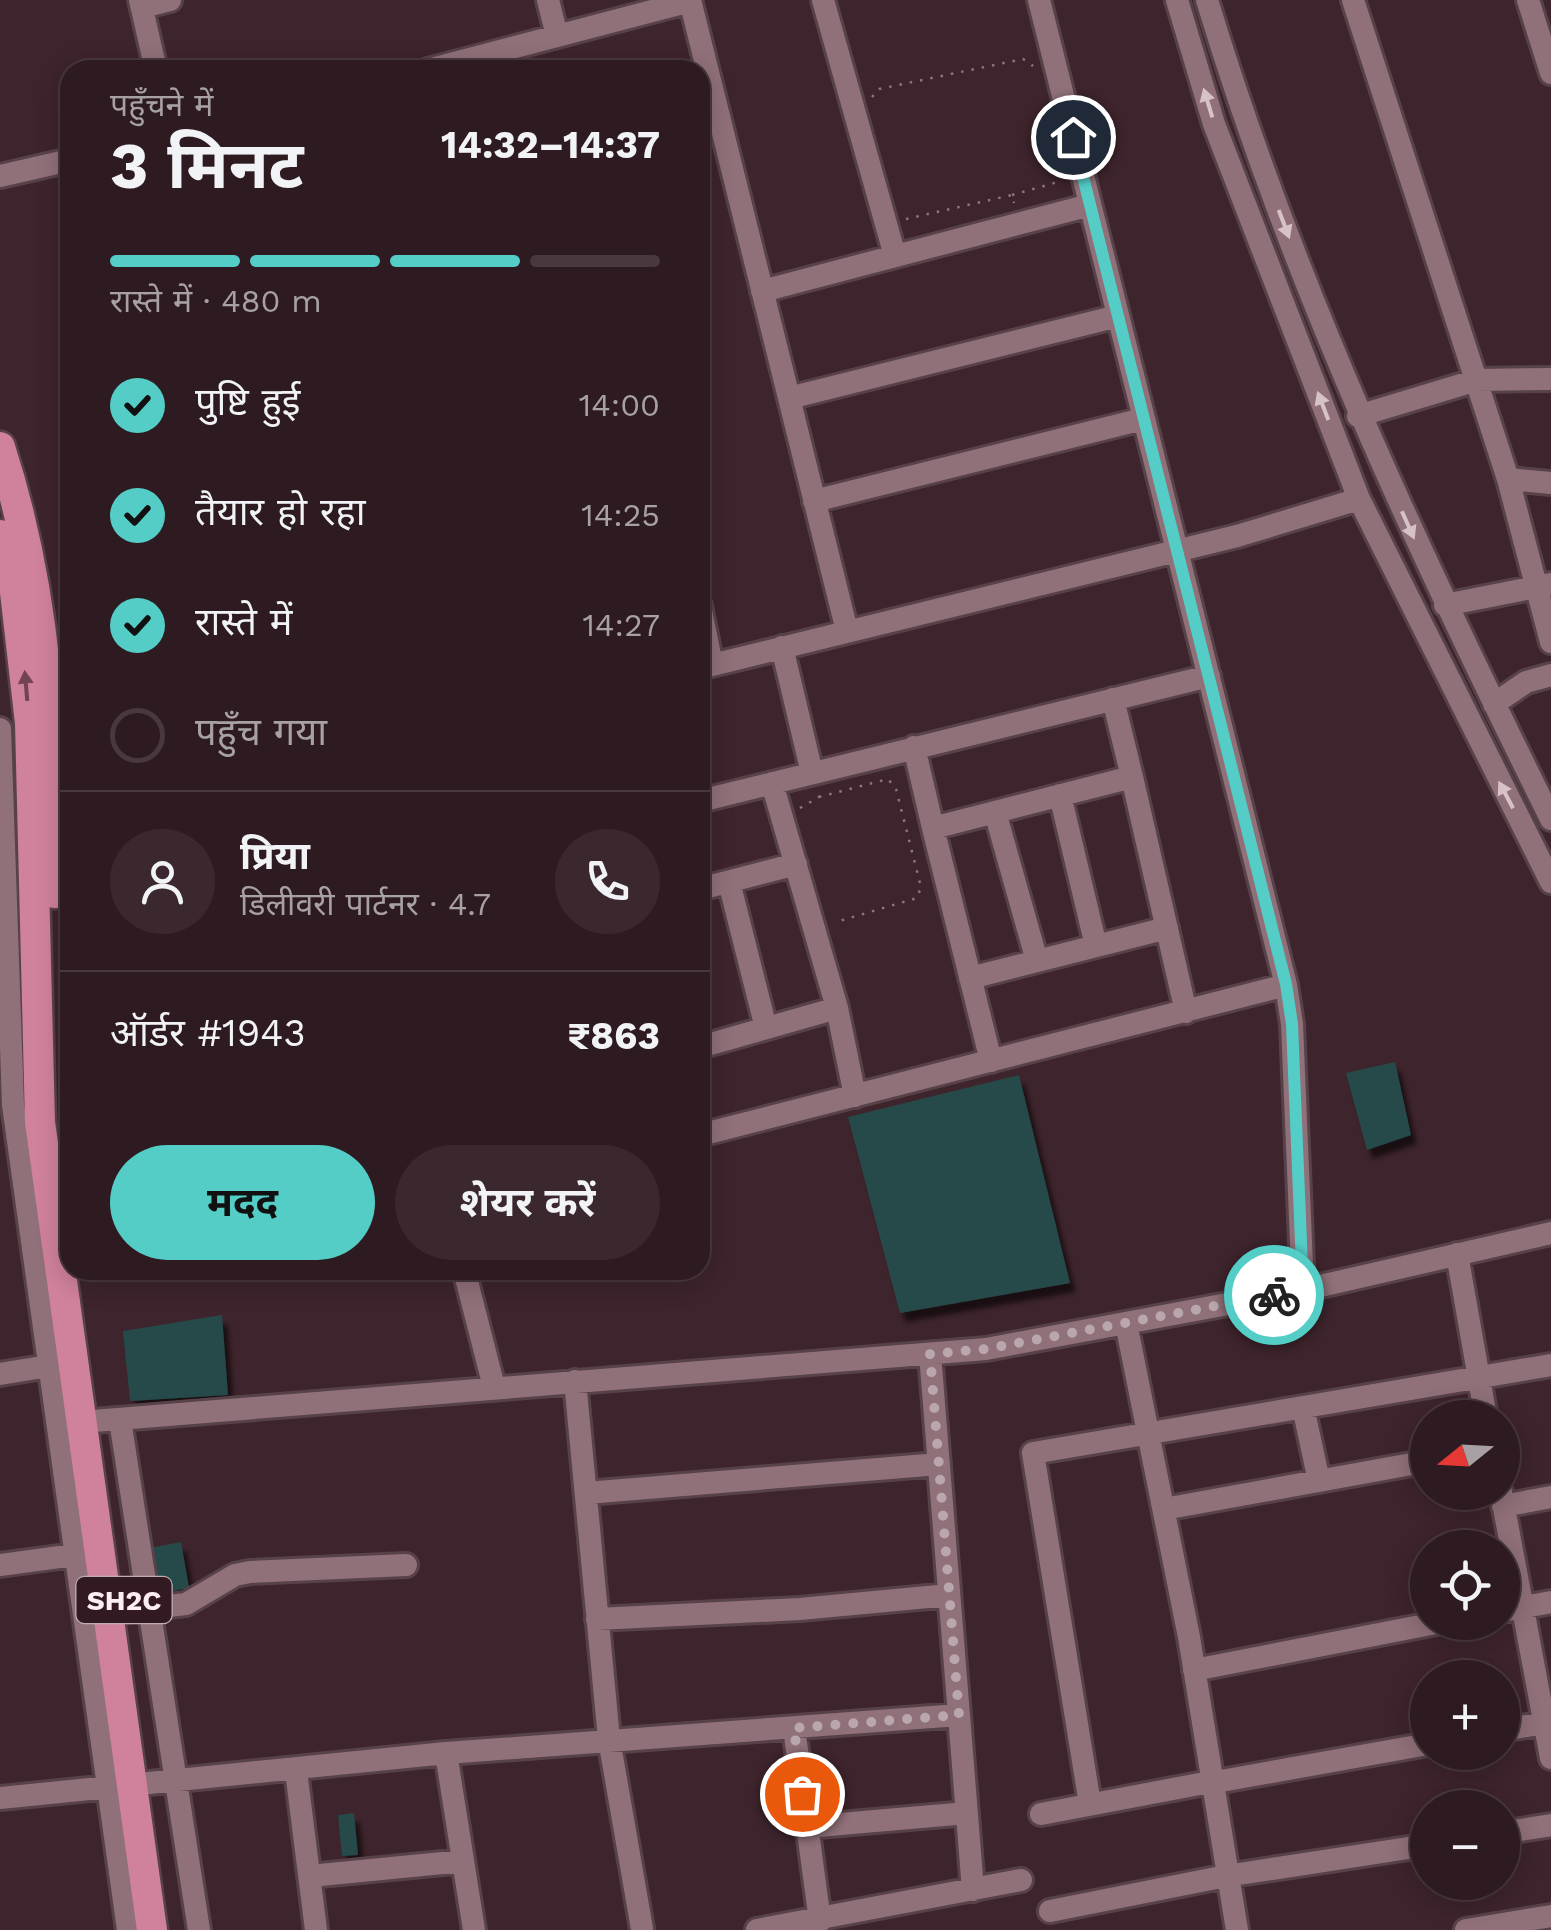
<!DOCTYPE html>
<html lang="hi">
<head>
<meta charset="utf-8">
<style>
  body { margin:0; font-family:"Work Sans","Noto Sans Devanagari",sans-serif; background:#3a282e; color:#f1f3f6; height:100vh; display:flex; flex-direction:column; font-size:38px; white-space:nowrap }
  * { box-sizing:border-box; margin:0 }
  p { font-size:32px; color:#a7a1a5 }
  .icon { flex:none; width:55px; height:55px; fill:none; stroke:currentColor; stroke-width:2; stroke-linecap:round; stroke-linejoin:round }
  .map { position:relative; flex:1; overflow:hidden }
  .sheet { position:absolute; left:60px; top:60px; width:650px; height:1220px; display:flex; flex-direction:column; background:#2e1b21; border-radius:30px; box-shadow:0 5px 25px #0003,0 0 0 2px #49393f }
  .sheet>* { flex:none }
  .needle { width:65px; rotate:252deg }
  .tools { position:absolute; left:1410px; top:1400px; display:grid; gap:20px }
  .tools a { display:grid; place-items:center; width:110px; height:110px; border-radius:50%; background:#2e1b21; box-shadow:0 5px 25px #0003,0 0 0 2px #49393f; font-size:50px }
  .pin { position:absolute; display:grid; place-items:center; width:85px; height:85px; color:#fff; margin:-42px; border:5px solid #fff; border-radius:50%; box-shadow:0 2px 10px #0007 }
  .courier { position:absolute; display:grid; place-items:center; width:100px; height:100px; margin:-50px; border:8px solid #54cdc7; border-radius:50%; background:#fff; color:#222; box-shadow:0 2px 12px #0007 }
  .head em { font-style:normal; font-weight:700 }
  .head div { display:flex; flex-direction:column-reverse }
  .head { display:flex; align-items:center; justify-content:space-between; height:170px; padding:0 50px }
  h1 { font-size:65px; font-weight:700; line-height:75px }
  .bar { display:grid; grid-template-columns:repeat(4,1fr); gap:15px 10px; align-content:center; height:120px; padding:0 50px }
  .bar i { height:12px; border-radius:8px; background:#49393f }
  .bar .selected { background:#54cdc7 }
  .bar p { grid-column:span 4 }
  .line { display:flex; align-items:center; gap:25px; padding:0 50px; border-top:2px solid #49393f }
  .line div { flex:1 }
  .round { display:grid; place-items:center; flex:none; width:105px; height:105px; border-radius:52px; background:#3a282e }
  ol { padding:0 50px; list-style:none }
  li { display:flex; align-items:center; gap:30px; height:110px }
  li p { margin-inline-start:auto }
  li .icon { padding:10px; border-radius:50%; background:#54cdc7; color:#111; stroke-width:4 }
  li:last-child { color:#a7a1a5 }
  li i { width:55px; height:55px; border:5px solid #49393f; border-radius:50% }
  .cta { display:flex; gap:20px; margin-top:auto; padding:20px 50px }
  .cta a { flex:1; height:115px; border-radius:60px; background:#54cdc7; color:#111; font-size:40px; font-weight:700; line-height:115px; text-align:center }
  .cta a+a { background:#3a282e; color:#f1f3f6 }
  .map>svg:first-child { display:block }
  .building { fill:#264a48; filter:url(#shadow) }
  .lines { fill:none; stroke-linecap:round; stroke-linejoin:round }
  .minor-casing { stroke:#584249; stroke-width:28 }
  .major-casing { stroke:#584249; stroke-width:35 }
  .path { stroke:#8c777d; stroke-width:2.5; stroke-dasharray:2.5 8; stroke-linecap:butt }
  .minor { stroke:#907079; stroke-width:22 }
  .major { stroke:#d0819b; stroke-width:30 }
  .oneway { fill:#d7c2c8 }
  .oneway2 { fill:#724352 }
  .done { stroke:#baa7ad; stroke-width:10; stroke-dasharray:0 18 }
  .route { stroke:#54cdc7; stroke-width:12 }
  .labels { text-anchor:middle; stroke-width:10; stroke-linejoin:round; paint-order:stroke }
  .shield { fill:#331a22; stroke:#c0aeb4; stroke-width:2.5 }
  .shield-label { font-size:28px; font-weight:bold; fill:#fdeef2 }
</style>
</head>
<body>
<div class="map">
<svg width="1551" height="1930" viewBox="0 0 1551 1930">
  <defs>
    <filter id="shadow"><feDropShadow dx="5.5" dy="9" stdDeviation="2.5" flood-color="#0009"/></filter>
  </defs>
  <rect width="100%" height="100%" fill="#3e242c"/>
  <path class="building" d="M1395,1062L1411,1135L1367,1150L1346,1073Z
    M1019,1075L1070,1283L900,1313L848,1117Z
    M222,1315L228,1395L130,1401L123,1331Z
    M181,1542L189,1588L158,1594L149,1548Z
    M354,1813L358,1855L342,1856L338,1815Z"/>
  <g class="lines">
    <defs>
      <path id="minor" d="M140,0L156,70
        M548,0L557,36
        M690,0L847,631
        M823,0L895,256
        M1177,0L1214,124L1359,499L1551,882
        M1207,0C1293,285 1419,553 1551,819
        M1353,0L1508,479L1551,642
        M1528,0L1551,73
        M142,7L170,0
        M428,70L690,1
        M0,176L70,160
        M762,291L1090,205
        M789,398L1118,316
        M1358,416L1477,380L1551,379
        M1508,479L1551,483
        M814,501L1143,419
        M1445,605L1551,584
        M700,606L712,665
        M782,647L812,773
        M700,668L1237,536L1359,499
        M1113,699L1132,777
        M1494,704L1526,682L1551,675
        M0,729L13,1105L128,1930
        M914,747L933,828L1132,777L1186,1012
        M772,783L837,1008
        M1060,795L1096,946
        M700,801L1209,676
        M995,812L1037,961
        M933,828L991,1061
        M729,882L766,1028
        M700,889L796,864
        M970,978L1167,928
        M1286,985L1292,1024L1303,1290
        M700,1047L837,1008L855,1096
        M700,1135L1286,985L1039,0
        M1457,1254L1486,1418
        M464,1270L494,1387
        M1126,1323L1189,1637L1237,1930
        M930,1354L973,1890
        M0,1374L61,1364
        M575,1381L609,1739L642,1929
        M1303,1407L1319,1481
        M120,1420L199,1930
        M81,1422L986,1349L1303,1290L1551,1233
        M1501,1492L1551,1758
        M586,1493L939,1464
        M1503,1506L1551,1497
        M1164,1509L1428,1461
        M0,1565L74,1555
        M125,1611L186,1604L235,1575L250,1572L406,1565
        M1502,1611L1551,1602
        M597,1619L800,1609L949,1595
        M1194,1670L1441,1622
        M794,1728L820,1921
        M1502,1730L1551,1722
        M446,1753L959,1715
        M296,1771L316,1930
        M1210,1783L1428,1744
        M0,1798L446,1753L474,1930
        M1090,1804L1033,1453L1551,1365
        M1041,1814L1210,1782
        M806,1827L967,1813
        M1502,1833L1551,1825
        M310,1876L463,1861
        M1050,1911L1226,1876L1428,1845
        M757,1930L1021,1880
        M1466,1930L1551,1916"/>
      <path id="major" d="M0,447C49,599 53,735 55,893
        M0,535L15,592L30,723L40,1122L152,1930"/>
    </defs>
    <use href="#minor" class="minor-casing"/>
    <use href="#major" class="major-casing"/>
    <path class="path" d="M872,97L879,89L1023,59L1033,66
      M1012,195L1058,182L1062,175
      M906,219L1012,195L1014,203
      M819,797L888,779L896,789L921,887L917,898L836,922
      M800,808L819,797L818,794"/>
    <use href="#minor" class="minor"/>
    <use href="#major" class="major"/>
  </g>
  <defs><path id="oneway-solid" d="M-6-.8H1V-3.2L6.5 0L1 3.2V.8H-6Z" transform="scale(2.5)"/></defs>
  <g class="oneway">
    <use href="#oneway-solid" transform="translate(1208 103) rotate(-107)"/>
    <use href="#oneway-solid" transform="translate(1284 224) rotate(69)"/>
    <use href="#oneway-solid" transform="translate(1323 406) rotate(-111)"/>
    <use href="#oneway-solid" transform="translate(1408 525) rotate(66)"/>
    <use href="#oneway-solid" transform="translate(1506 795) rotate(-118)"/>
  </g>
  <use class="oneway2" href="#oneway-solid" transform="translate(26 686) rotate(-95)"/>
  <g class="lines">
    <path class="done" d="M802,1794L794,1728L959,1715L930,1354L986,1349L1274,1295"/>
    <path class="route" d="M1073,137L1286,984L1292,1024L1303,1290L1274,1295"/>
  </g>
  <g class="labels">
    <rect class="shield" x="76.5" y="1577" width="95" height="46" rx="8"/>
    <g class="shield-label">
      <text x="124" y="1610">SH2C</text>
    </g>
  </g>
</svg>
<div class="tools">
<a><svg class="needle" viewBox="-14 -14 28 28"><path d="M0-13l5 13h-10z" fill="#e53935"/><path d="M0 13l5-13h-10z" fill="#a7a1a5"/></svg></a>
<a><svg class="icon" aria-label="locate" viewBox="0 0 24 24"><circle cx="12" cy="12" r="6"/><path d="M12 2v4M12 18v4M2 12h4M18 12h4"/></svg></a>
<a>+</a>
<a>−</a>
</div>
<div class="pin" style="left:802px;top:1794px;background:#ea580c"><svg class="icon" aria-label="bag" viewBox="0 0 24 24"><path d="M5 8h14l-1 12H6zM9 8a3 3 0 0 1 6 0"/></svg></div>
<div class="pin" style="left:1073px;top:137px;background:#1f2937"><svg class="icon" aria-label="home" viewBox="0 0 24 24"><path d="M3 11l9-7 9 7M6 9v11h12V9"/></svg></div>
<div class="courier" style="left:1274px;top:1295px"><svg class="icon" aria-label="bike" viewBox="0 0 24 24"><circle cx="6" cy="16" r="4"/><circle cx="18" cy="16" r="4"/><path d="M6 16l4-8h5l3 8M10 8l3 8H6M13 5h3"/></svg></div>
<section class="sheet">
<div class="head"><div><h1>3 मिनट</h1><p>पहुँचने में</p></div><em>14:32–14:37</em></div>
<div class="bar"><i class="selected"></i><i class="selected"></i><i class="selected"></i><i></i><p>रास्ते में · 480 m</p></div>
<ol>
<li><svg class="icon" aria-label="check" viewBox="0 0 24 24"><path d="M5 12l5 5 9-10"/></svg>पुष्टि हुई<p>14:00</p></li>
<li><svg class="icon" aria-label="check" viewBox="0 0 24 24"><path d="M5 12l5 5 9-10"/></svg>तैयार हो रहा<p>14:25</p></li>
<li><svg class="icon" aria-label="check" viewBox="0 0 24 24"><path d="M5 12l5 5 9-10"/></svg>रास्ते में<p>14:27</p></li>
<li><i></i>पहुँच गया</li>
</ol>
<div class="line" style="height:180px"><a class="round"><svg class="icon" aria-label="person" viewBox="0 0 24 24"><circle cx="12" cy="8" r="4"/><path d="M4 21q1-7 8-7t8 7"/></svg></a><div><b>प्रिया</b><p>डिलीवरी पार्टनर · 4.7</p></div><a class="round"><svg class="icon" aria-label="phone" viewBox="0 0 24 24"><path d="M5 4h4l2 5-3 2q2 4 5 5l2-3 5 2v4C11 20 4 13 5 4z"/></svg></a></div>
<div class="line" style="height:130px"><div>ऑर्डर #1943</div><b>₹863</b></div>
<div class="cta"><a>मदद</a><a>शेयर करें</a></div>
</section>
</div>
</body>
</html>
